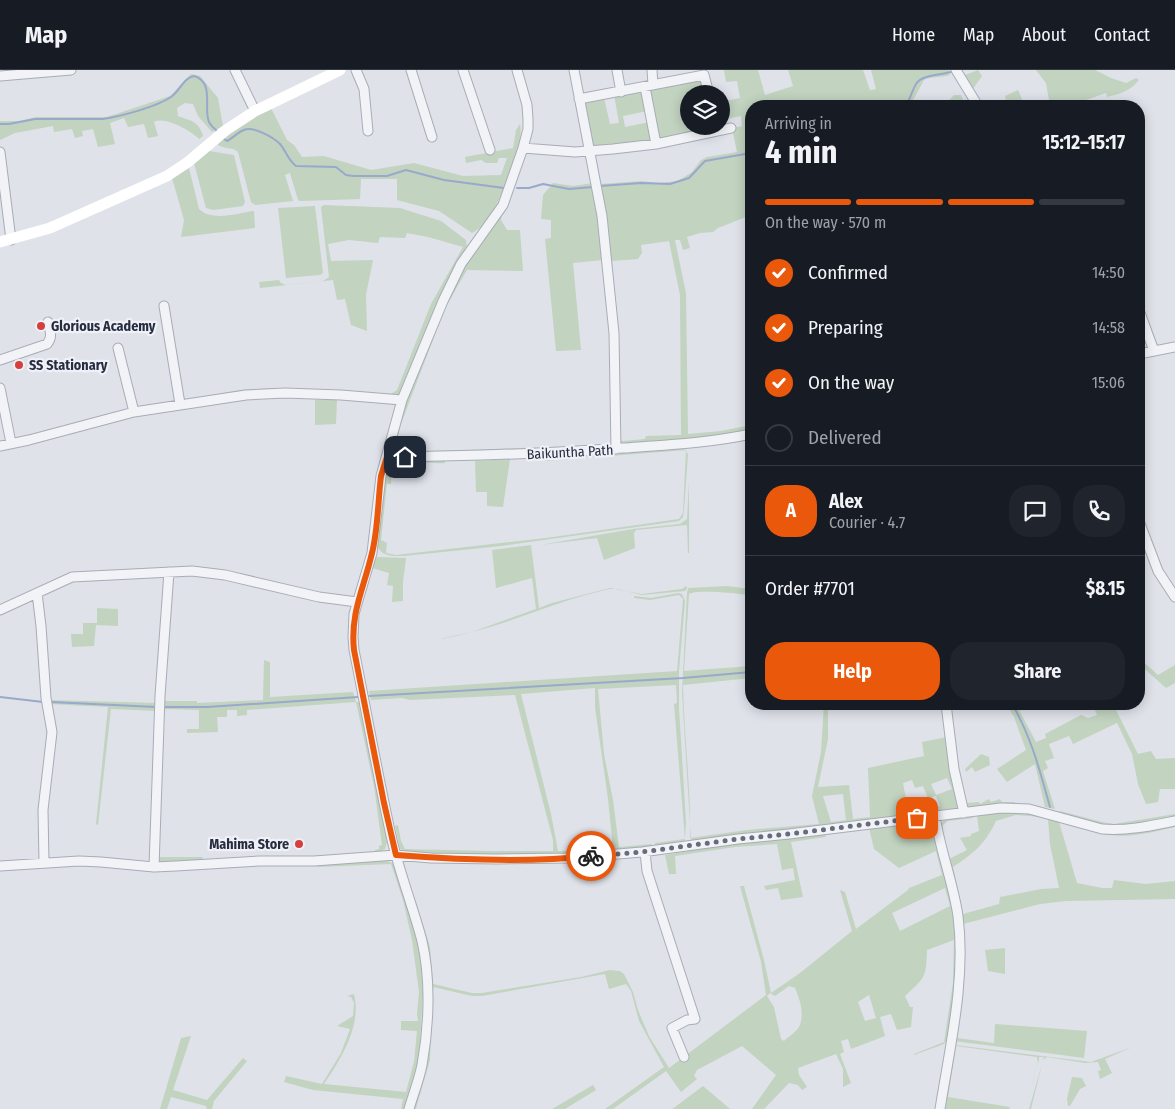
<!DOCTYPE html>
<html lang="en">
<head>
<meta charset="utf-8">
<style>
  body { margin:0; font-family:"Fira Sans Condensed",sans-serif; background:#20242c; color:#f1f3f6; height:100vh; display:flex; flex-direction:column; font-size:19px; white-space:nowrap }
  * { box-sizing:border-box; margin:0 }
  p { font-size:16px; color:#9ea1a6 }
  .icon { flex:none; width:28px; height:28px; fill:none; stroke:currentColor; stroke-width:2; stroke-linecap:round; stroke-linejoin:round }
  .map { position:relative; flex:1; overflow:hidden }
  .panel { position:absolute; left:745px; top:30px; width:400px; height:610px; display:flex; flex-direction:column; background:#171b24; border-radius:20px; box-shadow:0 2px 12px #0003 }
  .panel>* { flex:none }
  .tools { position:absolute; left:680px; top:15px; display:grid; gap:10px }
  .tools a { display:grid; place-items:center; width:50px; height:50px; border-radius:50%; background:#171b24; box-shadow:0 2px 12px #0003; font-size:25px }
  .pin { position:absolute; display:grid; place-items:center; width:42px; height:42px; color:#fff; margin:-21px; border-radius:10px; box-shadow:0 2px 8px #0006 }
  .courier { position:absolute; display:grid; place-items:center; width:50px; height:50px; margin:-25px; border:4px solid #ea580c; border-radius:50%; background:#fff; color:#222; box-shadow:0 1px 6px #0007 }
  .overview em { font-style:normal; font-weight:700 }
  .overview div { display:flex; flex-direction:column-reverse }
  .overview { display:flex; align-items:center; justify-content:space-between; height:85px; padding:0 20px }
  h1 { font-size:32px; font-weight:700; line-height:38px }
  .bar { display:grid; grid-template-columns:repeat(4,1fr); gap:8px 5px; align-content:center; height:60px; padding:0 20px }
  .bar i { height:6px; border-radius:4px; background:#363941 }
  .bar .on { background:#ea580c }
  .bar p { grid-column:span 4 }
  .line { display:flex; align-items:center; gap:12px; padding:0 20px; border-top:1px solid #363941 }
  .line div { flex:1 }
  .round { display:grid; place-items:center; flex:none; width:52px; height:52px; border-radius:20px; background:#20242c }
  ol { padding:0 20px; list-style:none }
  li { display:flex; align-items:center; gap:15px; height:55px }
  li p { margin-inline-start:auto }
  li .icon { padding:5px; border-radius:50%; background:#ea580c; color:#fff; stroke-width:4 }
  li:last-child { color:#9ea1a6 }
  li i { width:28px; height:28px; border:2px solid #363941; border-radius:50% }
  .button { display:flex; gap:10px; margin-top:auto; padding:10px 20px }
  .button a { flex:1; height:58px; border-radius:20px; background:#ea580c; color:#fff; font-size:20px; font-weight:700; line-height:58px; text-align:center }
  .button a+a { background:#20242c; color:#f1f3f6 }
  header { display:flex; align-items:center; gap:30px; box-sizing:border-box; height:70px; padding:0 25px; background:#171b24; border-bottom:1px solid #363941 }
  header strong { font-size:24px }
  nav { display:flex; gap:28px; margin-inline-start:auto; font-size:18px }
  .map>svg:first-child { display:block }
  .green { fill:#c2d3c0; fill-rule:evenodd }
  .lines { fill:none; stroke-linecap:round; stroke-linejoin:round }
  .stream { stroke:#99a9cb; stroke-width:2 }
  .street-casing { stroke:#a8acb7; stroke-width:11 }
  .street { stroke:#f2f3f7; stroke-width:9 }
  .secondary { stroke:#fff; stroke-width:11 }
  .done { stroke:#676c7c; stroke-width:5; stroke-dasharray:0 9 }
  .route { stroke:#ea580c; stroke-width:6 }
  .poi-dot { fill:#d43f3f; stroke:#eff1f7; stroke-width:2 }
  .labels { text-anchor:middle; stroke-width:4.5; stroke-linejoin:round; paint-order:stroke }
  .poi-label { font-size:14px; font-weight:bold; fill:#272d41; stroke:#eff1f7; text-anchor:start }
  .street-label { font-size:14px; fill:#272d41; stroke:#eff1f7 }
</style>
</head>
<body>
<header>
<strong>Map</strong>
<nav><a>Home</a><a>Map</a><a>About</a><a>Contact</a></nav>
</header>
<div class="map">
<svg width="1175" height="1039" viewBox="0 0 1175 1039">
  <rect width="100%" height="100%" fill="#dfe2e9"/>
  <path class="green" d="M724,0H758L765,25L793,16L788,0H863L870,20L876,19L871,0H948L950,5C942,8 931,6 924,10L910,36H877L868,34L863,36H751V145L718,158L713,162L700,163L687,167L690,178L683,180L680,170H675L686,223L688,364L721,361L751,355V361L727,366L621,375L618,372L620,370L623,371L645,369L646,366L681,365L680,225L669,171L641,175L642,183L638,189L611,191L600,114L641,111L659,113L678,111L692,102L701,90L707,87L737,82L732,58L742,56L741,46L721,50V32L740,28L737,11L726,12Z
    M951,0H963L962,3L965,5L978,0L982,6L972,20L974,36H970L960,11L954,5Z
    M1036,0H1095L1111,8L1126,13L1136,8L1139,10C1130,21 1120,24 1107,27L1106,23L1069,36H1050L1046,13Z
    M191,4L200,6L218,28L223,56L212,62L198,46L193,34L185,33L177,38L178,46C191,51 199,51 203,66L199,69C191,61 165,46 154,52L158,66L148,68L144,54L128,57L124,48L110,53L115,74L98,77L93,59L82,61L83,66L75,68L72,59L54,62L53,56L15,63L0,70V51H19L36,47H107L170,26Z
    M703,7L706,24H689V56H711L712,60L659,73L648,20Z
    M643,20L647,41L623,46L625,57L650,52L653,69L649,76L594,85L584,33L586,31L604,28L610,54L619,53L614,25Z
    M1018,20L1025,36H1032H1003L1007,35L1005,26Z
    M954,25H961L966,36H944Z
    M270,36L287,70L294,75L302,87L324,86L371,100L414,93L463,106L501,105L507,88H499L497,93H486L481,90L466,93L465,87L513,78L516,60L520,54C526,76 494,155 472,163L439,141L397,130V109H361L360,129L300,131L298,130L290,103L285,105L293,131L255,135L251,132L238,82C233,77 224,79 218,75V71Z
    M209,81L234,85L245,132L243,136L213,140L206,138L194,93Z
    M189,98L199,139C212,152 238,143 254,141L255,158L181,167L184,150L172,108Z
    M553,113L573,116L593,113L603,190L573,193L581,280L556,281L545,169L551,168V150L541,149L543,125Z
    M324,135L400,138L441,151L466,170L467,177L439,230L400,325L273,321L149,336L240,320L273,318L391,324L397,320L431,234L463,177L428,167L407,163L405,168L380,167L378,173L349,170L328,174L331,191L373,190L366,225L367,261L351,255L345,229L337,230L333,210L260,218L259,212L279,210L281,213L286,215L323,211L329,207L321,137Z
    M315,136L323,203L320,205L286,208L278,138Z
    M502,144L501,150L507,160H520L523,201L467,200L445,238L401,354L396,373L398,378L403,381H431L614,375L403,384L395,380L393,375L404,337L455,212Z
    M315,330H337L336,354L315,355Z
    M682,377L688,384L684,441L683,447L679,451L501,476L404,486C393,486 381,487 377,475L386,403L393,393L410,391H445V393C431,394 403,390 392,398L391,414H387L381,470L387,473L386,483L396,485L546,468L679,449L683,443L686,380L545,391V387Z
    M510,389L503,437L487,436V422H476L475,391Z
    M689,412V483H688L687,455L636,460L634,463L635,478L604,490L597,468L540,475L633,459L680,454L687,449Z
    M531,475L539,538L552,533L610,518L642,524L682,519L686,516L687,518L685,521L642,525L618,519H609C551,532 498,560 439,569L472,562L536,539L532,508L496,518L492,480Z
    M375,487L406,488L403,512V531L392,532L393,516L387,515L389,503L372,498Z
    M727,516L751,519V525C739,524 697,519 689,524L684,601L751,596V608L683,615C684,666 691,717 690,768L747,760L819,754L812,726L821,682L824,634H828V669L818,717L849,715L853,749L870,747L868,698L924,686L922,672L947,667L959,738L957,740L939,742L937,737L940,736L936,726L928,728L923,716L915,718L912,710L903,713L906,729L913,746L693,771L691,770L682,623L687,523L688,518ZM947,708L952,719L936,725L931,714ZM843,724L846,750L831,752L823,726Z
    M678,523L682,524L685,531L679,601V638L686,752L685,769V771L658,776H655V773L685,769L674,634L677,633L676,615L598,619L604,684L613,730L619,777L652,774L650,777L602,783L532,786L419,784L408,782L400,779L395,756L398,755L401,771L405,779L491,781H553V770L515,625L410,630L402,628L371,630L369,621L677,601L683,529L679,525L650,530L634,528V526L651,528ZM595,618V637L608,729L613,778L558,781L551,744L521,624Z
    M97,538L118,539V556L96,555L94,576L72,577L71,564H83V553H97Z
    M1139,588L1158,605L1175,595V613L1166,618L1139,594Z
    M264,590L270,592V627L353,622L356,632H360L388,769L385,779L378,783L370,784V782H375V780L379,779V776L382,775L374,716L356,632L247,640V645L237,646V640H227V647H217L218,662L187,663V659H199V640L162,639L158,787H203L202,790L198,792L151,793L157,641L111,639L98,755L96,754L108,637L49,634L48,630L157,633L158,631H197V633L263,630Z
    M948,634H951V637L950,638L954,682L966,733L979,732L980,734L989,729L991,732L1000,729L1002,732H1015V734L971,739L966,738L955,696Z
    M1006,634H1016L1036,672L1046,668L1045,664L1081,645L1088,648L1097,645L1092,634H1113L1138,684L1151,681L1156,689L1175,688V719H1160L1158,732L1146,734L1138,714L1132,684L1117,653L1073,674L1069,666L1049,674L1054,688L1045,691L1048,698L1043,701L1055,739L1045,737L1035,694L1007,712L997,699L1026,680L1014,647Z
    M981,684L989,687L990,695L975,702L972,697L966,702L965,699Z
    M1060,741L1102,752L1114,754L1175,744V747L1135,755H1104L1058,743Z
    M1007,742L1027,743L1112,764L1137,763L1175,755V757C1153,762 1131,768 1109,765C1092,763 1076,755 1059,752L1077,813L1102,818H1112L1114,810L1146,814L1175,811V829L1066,831L1040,834L963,854L964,901L957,968L994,973L995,954L1087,961L1084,988L954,971L961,877L940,755C946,745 961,747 971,746L973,748L948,751L943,755L942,762L949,789L967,780L960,768L971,766V764L979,761L977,745ZM1016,745L1031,746L1048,749L1050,774L1059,818L1041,819L1000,827L999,834L963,844L953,797C974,783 985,774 996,751Z
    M924,751L927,752L934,758L952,835L956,870L955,903L948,968L944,974L914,985V984L944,972L953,913L954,870L927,880C926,909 925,907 905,926L910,937H913L911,957L897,960L891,944L880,947L885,966L851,979L848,969L841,971L844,982L840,984L851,1013L843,1017V999L836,984L798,998L799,1005L807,1017L802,1020L798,1015L789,1013L764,1039H752L776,1005L742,976L697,1000L694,1006L697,1009L681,1022L666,1001L613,1039H605L664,997L639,951L631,921L626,914L609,919L605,904L482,926H472L433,917L430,990L417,1035L416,1039H412L429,939L414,831L416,832L430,877L433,914L472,923H482L581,907L610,900L620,901L624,904L633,922L638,940L649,966L669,998L766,925L761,892L740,816H744L764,890L771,923L800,903L852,861L840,820L845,822L856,859L908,820L909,818L942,805L936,781L899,798L874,779L869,758ZM945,818L950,836L900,861L892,843ZM789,916L795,918C800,929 805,945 799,957C796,962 788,967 784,971L781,969L774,937L767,926L770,923L775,926ZM869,925L876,948L865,951L858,932Z
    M825,764L826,767L791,772L803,827L781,830L778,818L766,820L764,816L795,810L793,798L782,800L777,774L735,777L675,786L676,804H669L665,785L742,772Z
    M358,791H387L395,794L414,854L420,880L423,923L419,989L405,1039H401L403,1029L313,1020L284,1012L286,1006L322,1014L341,983L350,959L337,956L353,946L354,933L351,927L347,926L354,924C362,955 341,989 324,1014L406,1022L414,992L417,961L401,960V951H418L417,944L419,922L412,870L403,830L391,794L317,797L319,794Z
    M1005,878V904L988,901L985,880Z
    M191,966L173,1020L207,1030L243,988L247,991L214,1031L212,1039H207L206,1036L171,1027L167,1039H160L181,968Z
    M955,975L1091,992L1132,977L1105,989L1112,1003L1100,1009L1098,1001L1101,1000L1098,992L1085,993L1047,987L1043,990L1031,1039H1029L1044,987H1039V990L1025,1039L1038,993L1037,987L956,976L948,1027L1010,1037L1009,1039H943L953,976Z
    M1072,1007L1082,1008L1086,1016L1080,1019L1070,1036H1068L1067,1029Z
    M593,1015L596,1020L565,1039H552Z
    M703,1016L730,1039H672L675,1037Z"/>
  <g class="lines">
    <path class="stream" d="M855,36C866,31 872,31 883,36
      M906,36C910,29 912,21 916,14C922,4 941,6 953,1
      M0,54H9L35,49H103C122,46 156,37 171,27C180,21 183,8 194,6C215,12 203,39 209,52C211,56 215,59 217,61
      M224,69L227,71C233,68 238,62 244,60C253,56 273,67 280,74C286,81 288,90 296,96L336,97L346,105L353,106H387L406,100L444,110L504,118
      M600,116L641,113L670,114L689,108L705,91L751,83
      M517,118H529L543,114L569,119L593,117
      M369,626L683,608L751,602
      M0,627L43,632
      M51,632L156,637
      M1012,634C1031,666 1040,701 1050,737
      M163,637H207L358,627"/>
    <defs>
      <path id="street" d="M235,0L255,41
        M356,0L364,19L368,61
        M411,0L432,67
        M463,0L490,80
        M574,0L602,146L614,263L616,379
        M617,0L621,22
        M652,0L653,15
        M956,0L978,36
        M0,6L71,0
        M645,17L656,74
        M579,29L704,5L709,24
        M523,78L575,82L613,79L656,74L731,58
        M0,82L11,170
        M164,236L180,334
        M1139,240L1154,281
        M118,278L134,342
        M1139,284L1175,277
        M0,290L47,274C53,267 50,261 48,252
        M0,318L11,373
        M0,376L29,370L134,342L246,325L285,323L341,325L402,330
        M387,387C466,386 544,384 623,378C666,375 709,373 751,364
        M1139,451L1158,501L1175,527
        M37,523L41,556L46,628L52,662L43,740L44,793
        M0,540L72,507L192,501L225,505L319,527L357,532
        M946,634L954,699L964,743
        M935,746C940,780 953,812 958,846C966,910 950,976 940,1039
        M645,782L647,801L695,949L687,950L672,958L684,987
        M0,796L79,791L101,792L154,797L176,796L259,791H314L396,785L431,788L497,789L571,788L642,782L738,769L789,764L1001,738L1029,739L1102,759C1127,761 1150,756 1175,751
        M154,797L160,626L169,502
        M409,1039C413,1025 419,1010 422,995C429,956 431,910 422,871C413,837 400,804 392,770C378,707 367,644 354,580L353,567L354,544L372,483L381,406L402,330L443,231L461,194L503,135L523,78L528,59V49L527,35L517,0"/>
    </defs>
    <use href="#street" class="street-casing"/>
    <use href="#street" class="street"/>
    <path class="secondary" d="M0,172L50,158L167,106L188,92L226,60L255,41L340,0"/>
  </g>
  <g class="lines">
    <path class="done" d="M591,786L642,782L738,769L789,764L917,748"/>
    <path class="route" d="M405,387H387L381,406C378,430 378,460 372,483C364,518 350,543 354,580L384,733L396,785C460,790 527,793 591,786"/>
  </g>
  <g class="poi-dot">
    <circle cx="41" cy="256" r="5"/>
    <circle cx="19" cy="295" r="5"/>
    <circle cx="299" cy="774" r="5"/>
  </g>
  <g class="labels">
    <g class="poi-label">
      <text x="51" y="261">Glorious Academy</text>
      <text x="29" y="300">SS Stationary</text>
      <text x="289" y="779" text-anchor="end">Mahima Store</text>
    </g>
    <g class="street-label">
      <text transform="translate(570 382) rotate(-3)" y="5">Baikuntha Path</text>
    </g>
  </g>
</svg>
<div class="tools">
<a><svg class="icon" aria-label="layers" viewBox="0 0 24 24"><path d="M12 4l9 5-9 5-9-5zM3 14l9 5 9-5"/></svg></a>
</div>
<div class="pin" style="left:917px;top:748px;background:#ea580c"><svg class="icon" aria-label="bag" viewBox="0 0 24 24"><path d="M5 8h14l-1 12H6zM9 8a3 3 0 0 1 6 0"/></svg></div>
<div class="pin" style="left:405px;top:387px;background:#1f2937"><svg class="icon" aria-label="home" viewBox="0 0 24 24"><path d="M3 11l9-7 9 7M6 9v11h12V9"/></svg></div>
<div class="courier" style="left:591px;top:786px"><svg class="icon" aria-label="bike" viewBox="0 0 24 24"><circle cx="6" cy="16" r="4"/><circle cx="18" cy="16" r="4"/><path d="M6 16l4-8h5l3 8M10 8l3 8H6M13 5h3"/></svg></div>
<section class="panel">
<div class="overview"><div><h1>4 min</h1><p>Arriving in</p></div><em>15:12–15:17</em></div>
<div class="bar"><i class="on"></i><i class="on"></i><i class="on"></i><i></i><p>On the way · 570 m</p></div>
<ol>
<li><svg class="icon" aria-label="check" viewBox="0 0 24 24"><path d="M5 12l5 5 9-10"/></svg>Confirmed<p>14:50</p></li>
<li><svg class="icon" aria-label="check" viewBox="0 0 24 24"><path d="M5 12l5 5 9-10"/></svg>Preparing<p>14:58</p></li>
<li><svg class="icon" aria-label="check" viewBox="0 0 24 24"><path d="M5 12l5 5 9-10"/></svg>On the way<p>15:06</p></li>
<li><i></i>Delivered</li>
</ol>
<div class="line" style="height:90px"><b class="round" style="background:#ea580c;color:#fff">A</b><div><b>Alex</b><p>Courier · 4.7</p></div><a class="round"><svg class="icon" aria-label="chat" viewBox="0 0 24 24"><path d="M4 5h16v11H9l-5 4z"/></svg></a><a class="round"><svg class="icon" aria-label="phone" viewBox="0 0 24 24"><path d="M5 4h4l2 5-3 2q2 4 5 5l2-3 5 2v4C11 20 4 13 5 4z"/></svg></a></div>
<div class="line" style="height:65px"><div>Order #7701</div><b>$8.15</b></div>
<div class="button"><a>Help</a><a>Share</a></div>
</section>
</div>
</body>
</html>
